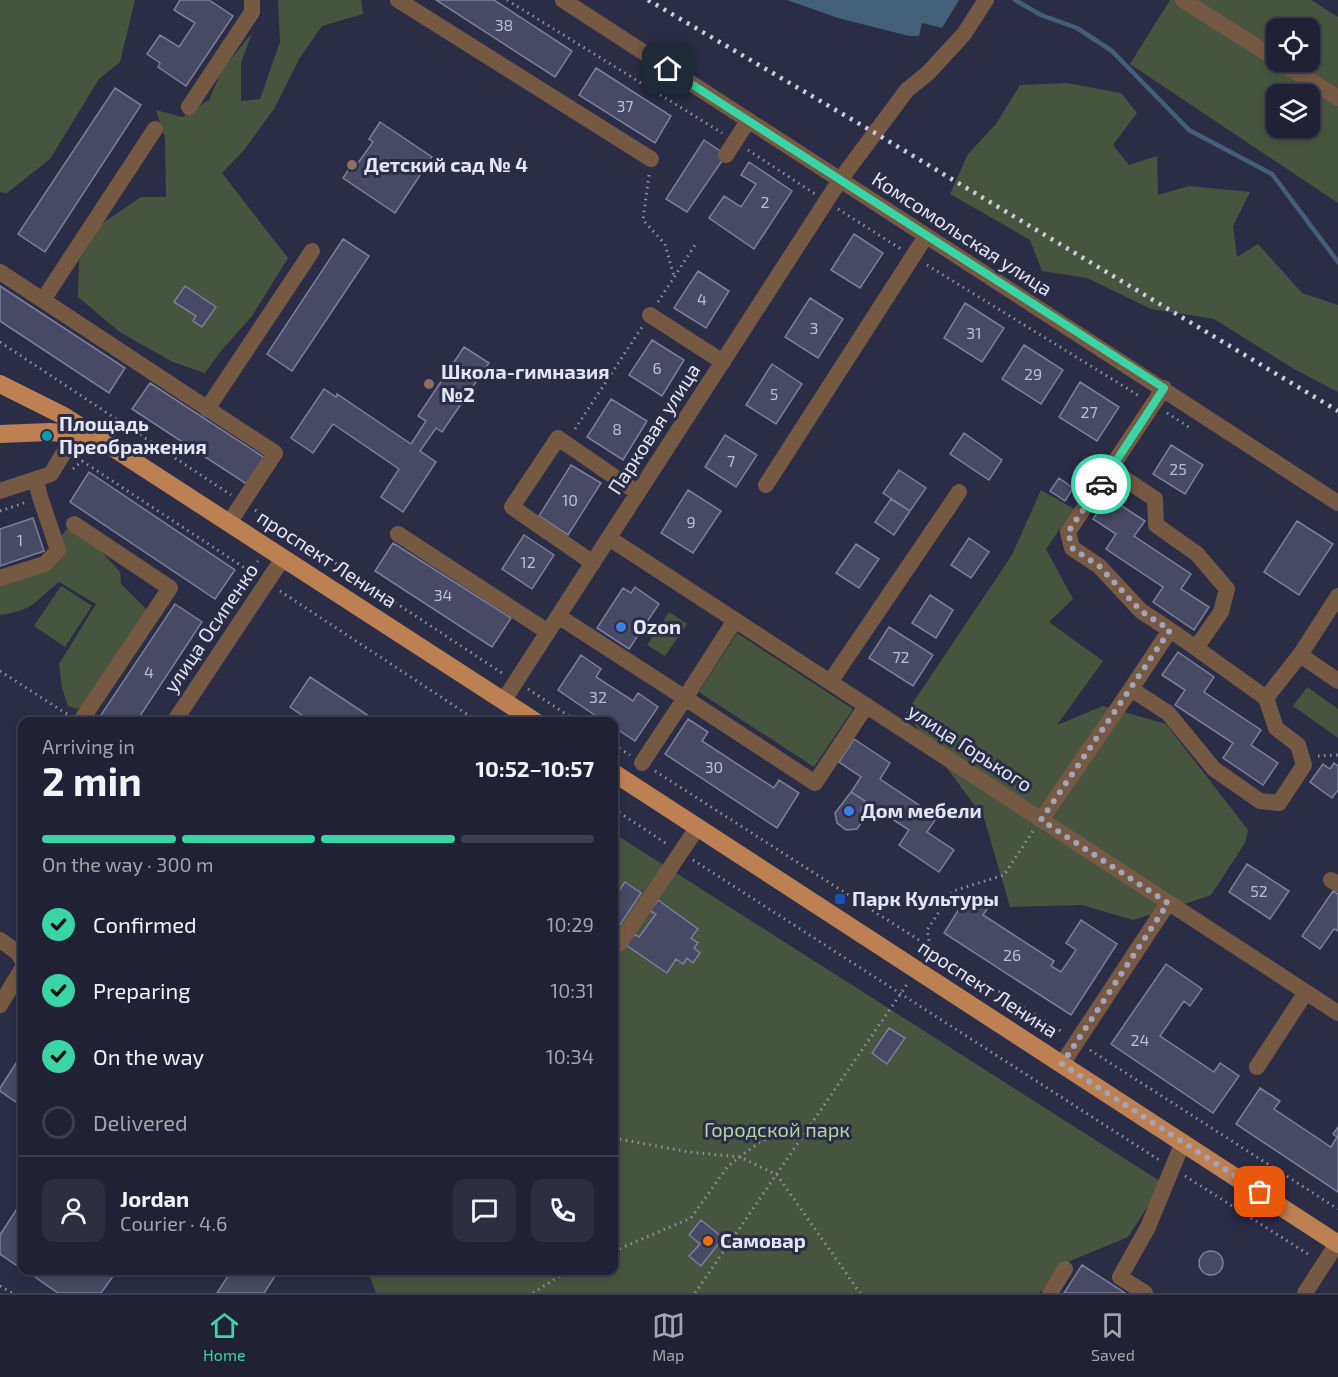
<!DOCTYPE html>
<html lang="en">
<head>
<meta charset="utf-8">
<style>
  body { margin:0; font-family:"Exo 2",sans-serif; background:#2d2e40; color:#f1f3f6; height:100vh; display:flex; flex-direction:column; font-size:22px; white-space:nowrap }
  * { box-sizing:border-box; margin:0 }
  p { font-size:20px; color:#a2a3ac }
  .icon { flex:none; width:33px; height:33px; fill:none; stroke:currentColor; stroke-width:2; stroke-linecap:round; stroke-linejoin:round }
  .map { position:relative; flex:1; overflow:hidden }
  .side { position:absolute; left:18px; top:717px; width:600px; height:558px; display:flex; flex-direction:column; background:#202134; border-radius:12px; box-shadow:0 3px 9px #0003,0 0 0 2px #3d3e4f }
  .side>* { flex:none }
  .controls { position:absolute; left:1266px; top:18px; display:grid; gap:12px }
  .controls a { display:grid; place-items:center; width:54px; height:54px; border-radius:12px; background:#202134; box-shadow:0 3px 9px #0003,0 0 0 2px #3d3e4f; font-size:30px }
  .pin { position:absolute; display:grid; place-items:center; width:51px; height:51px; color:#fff; margin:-26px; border-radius:12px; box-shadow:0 3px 9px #0006 }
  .courier { position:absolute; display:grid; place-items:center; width:60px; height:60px; margin:-30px; border:4px solid #3ad4a5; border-radius:50%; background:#fff; color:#222; box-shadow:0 2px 8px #0007 }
  .summary em { font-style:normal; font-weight:700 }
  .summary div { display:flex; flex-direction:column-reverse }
  .summary { display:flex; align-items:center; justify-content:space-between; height:102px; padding:0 24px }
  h1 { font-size:39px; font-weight:700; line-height:45px }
  .bar { display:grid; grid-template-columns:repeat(4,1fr); gap:9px 6px; align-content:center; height:72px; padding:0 24px }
  .bar i { height:8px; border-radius:4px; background:#3d3e4f }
  .bar .active { background:#3ad4a5 }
  .bar p { grid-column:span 4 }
  .line { display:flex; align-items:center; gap:15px; padding:0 24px; border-top:2px solid #3d3e4f }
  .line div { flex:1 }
  .round { display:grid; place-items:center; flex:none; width:63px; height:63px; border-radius:12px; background:#2d2e40 }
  ol { padding:0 24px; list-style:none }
  li { display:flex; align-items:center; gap:18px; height:66px }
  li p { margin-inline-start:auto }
  li .icon { padding:6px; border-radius:50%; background:#3ad4a5; color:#111; stroke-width:4 }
  li:last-child { color:#a2a3ac }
  li i { width:33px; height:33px; border:3px solid #3d3e4f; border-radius:50% }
  .menu { display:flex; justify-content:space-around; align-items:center; height:84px; border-top:2px solid #3d3e4f; background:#202134; font-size:16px; color:#a2a3ac }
  .menu a { display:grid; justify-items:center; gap:3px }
  .menu .active { color:#3ad4a5 }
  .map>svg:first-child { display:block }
  .green { fill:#48553e; fill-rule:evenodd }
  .water { fill:#43607a }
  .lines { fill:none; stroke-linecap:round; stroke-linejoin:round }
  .stream { stroke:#43607a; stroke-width:4.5 }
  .building { fill:#474965; stroke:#7c7f9e; stroke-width:1.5 }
  .path { stroke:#8e90a5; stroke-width:3; stroke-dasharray:1.5 4.5; stroke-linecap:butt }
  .minor { stroke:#765943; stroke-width:16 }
  .major { stroke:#bd8053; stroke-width:18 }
  .rail { stroke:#cbccdf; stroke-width:4.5; stroke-dasharray:3 6; stroke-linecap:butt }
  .done { stroke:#a3a4b8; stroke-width:6; stroke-dasharray:0 10.8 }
  .route { stroke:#3ad4a5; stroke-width:8 }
  .education-dot { fill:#8d6e63; stroke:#2b2c46; stroke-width:2 }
  .culture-dot { fill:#0f9aa8; stroke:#2b2c46; stroke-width:2 }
  .shop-dot { fill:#3f7fe0; stroke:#2b2c46; stroke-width:2 }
  .transit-dot { fill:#1a4fb4; stroke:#2b2c46; stroke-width:2 }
  .food-dot { fill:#e8710a; stroke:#2b2c46; stroke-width:2 }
  .labels { text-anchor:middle; stroke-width:6; stroke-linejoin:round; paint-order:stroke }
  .number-label { font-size:16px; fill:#bcbed2 }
  .poi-label { font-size:20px; font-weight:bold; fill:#e3e5f6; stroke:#2b2c46; text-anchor:start }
  .street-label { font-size:20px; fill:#e3e5f6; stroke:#2b2c46 }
  .park-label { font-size:20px; fill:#b5d69e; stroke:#2b2c46 }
</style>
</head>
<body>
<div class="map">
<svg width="1338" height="1293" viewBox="0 0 1338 1293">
  <rect width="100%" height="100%" fill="#2b2c46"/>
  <path class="green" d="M0,0H135L120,62L99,79L50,159L7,193L0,192Z
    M278,0H361L363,14L322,26L299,59L274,109L244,150L222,173L288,258L252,316L220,352L205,373L173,362L121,333L78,297L79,261L100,225L141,197H166L165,138L156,110L182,117L209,100L222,70L252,33L241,63V101L260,99L280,42Z
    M1170,0H1311L1338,17V203L1130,64ZM1276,28H1310V62H1276ZM1276,94H1310V128H1276Z
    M1067,83L1121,93L1137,113L1113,145L1129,165L1157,156L1158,195L1189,186L1250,192L1233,226L1237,257L1258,244L1302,293L1338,305V392L1294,369L1214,319L1151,309L1087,278L1042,271L1030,240L950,194L968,154L996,124L1020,85Z
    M1041,490L1074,509L1046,549L1073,599L1049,622L1103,661L1057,725L1103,706L1166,724L1248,830L1245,843L1211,895L1191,902L1133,920L1082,905L1010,907L984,818L906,713L1012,555Z
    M68,528L90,539L120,572L121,584L148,611L83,707L77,709L68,706L62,688L59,664L96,604L59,582C34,602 34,610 0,615V582L50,566L61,536Z
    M61,586L92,606L65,647L34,626Z
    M669,612L687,624L665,656L647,645Z
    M737,633L853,709L814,767L699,692Z
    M1307,687L1338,709V738L1293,706Z
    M618,836L1163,1183L1128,1237L1058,1266L1040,1293H376L368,1271L614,1270V842Z"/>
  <path class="water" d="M787,0H959L942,28L922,23L919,36H909L838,18Z"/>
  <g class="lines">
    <path class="stream" d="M1015,0L1041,15L1077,28L1112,51L1189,130L1272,174L1338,262"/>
  </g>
  <path class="building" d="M180,0H209L233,16L186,86L158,67L160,63L147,54L160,35L179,47L195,23L174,10Z
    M436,0H494L572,51L555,77Z
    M596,68L671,116L655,143L579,95Z
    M115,88L141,105L45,252L18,234Z
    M380,122L432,157L395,213L343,178L354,161L358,163L373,142L369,139Z
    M704,140L726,155L687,212L666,199Z
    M749,162L792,191L754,249L709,218L724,196L741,207L756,184L741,175Z
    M854,234L883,253L860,288L831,270Z
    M343,239L369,256L292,371L267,354Z
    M698,271L729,291L706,328L674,308Z
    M0,286L125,368L109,393L0,321Z
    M185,286L216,307L202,327L193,321L196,316L174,302Z
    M810,298L843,319L818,358L785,337Z
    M965,303L1004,328L982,362L944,338Z
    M652,340L684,360L662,396L629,375Z
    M1024,345L1063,370L1041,404L1002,379Z
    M464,347L489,363L442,432L436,428L420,451L436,462L403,512L381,497L399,469L333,424L313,453L291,438L324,389L336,397L337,394L411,444L426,421L418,416Z
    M772,364L802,384L776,424L746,405Z
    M1080,382L1119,407L1097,441L1059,417Z
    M150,383L265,458L248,485L132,409Z
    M611,399L647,421L623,460L587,437Z
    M964,433L1002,460L989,480L950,454Z
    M725,435L757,455L736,487L705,467Z
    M1171,445L1203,465L1185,494L1153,474Z
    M571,465L601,483L568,535L539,516Z
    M899,470L926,488L910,511L883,493Z
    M89,472L235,570L215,599L70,502Z
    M1059,478L1073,488L1065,501L1050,491Z
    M688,490L721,511L693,553L661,533Z
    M1108,497L1145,521L1134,536L1191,574L1181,589L1209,607L1194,630L1153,602L1163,587L1106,549L1116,534L1093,519Z
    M891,499L910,511L894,535L875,522Z
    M33,518L44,551L0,566V529Z
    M1297,521L1333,544L1299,595L1264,572Z
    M524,535L554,555L532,589L502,569Z
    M969,538L989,552L971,578L951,565Z
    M393,543L511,618L492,647L375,571Z
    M856,544L879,559L859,588L836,573Z
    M635,587L659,604L629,649L597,628L623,588L631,593Z
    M930,595L953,610L936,638L912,623Z
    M175,604L202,622L136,722L97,721Z
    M889,627L933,655L913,686L869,658Z
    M1178,652L1214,677L1204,692L1261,730L1251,745L1278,763L1263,785L1223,758L1233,743L1175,705L1185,690L1162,675Z
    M581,655L601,669L596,677L633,701L638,693L658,707L635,741L614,727V722H605L558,690Z
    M310,677L378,722H312L290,707Z
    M688,719L708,732L702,741L774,788L779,780L799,793L777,828L665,754Z
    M854,739L890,763L880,779L937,817L927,832L954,850L939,872L899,845L909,830L851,792L861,777L839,762Z
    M1334,763L1338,766V790L1332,798L1310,782L1323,764L1330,769Z
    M851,792L865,801L861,808L863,820L857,829L846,830L837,823L835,813Z
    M1247,864L1289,891L1270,919L1229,892Z
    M625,882L641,893L614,934V898Z
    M1333,891L1338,894V931L1334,929L1320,949L1302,936Z
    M967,896L987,909L983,915L1054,961L1051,966L1061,972L1076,950L1066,943L1081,920L1117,944L1071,1015L944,933Z
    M658,900L698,929L691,938L698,943L694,948L700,953L693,963L687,958L683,964L676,959L667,973L626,945L634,934L639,937L656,914L650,911Z
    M1166,964L1202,989L1190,1006L1184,1001L1160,1036L1214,1072L1220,1063L1239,1076L1213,1113L1111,1044Z
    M889,1028L905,1038L887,1064L872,1053Z
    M22,1054V1106L0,1091V1088Z
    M1260,1088L1280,1101L1274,1109L1331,1147L1337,1137L1333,1134L1338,1127V1192L1236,1124Z
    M22,1201V1269L0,1254V1235Z
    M701,1220L723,1238L701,1266L689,1256L700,1244L689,1235Z
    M1199 1263a12 12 0 1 1 24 0a12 12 0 1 1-24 0Z
    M1082,1265L1125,1293H1064Z
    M25,1270H108L114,1275L101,1293H58Z
    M232,1270H279L264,1293H217Z"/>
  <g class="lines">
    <path class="path" d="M507,0L722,133
      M748,150L815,194
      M649,175L643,220L665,244L674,277
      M838,209L901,249
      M927,265L1141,397
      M658,302L695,245
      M0,342L231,495
      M1167,413L1192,429
      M575,429L642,327
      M73,469L82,461L254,574
      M255,510L502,673
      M0,511L27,502
      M251,572L258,561
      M280,591L479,722
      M0,671L67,714
      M528,689L578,722
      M614,745L630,755
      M1318,756L1338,755
      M655,771L1064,1033
      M614,809L667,844
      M693,860L1159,1160
      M924,957L930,946L927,930L953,891L1004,875L1033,831
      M1090,1050L1338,1209
      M614,1138L689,1152L740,1157L777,1175L860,1293
      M1185,1176L1311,1256
      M614,1251L691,1218L728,1166L761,1141L811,1126
      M0,1286L12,1293
      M533,1293L569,1270
      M695,1293L908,983"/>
    <path class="minor" d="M398,0L651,159
      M563,0L1338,503
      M1183,0L1276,59
      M1280,62L1338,98
      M189,107L252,12V0
      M726,155L748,121
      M0,272L275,453L229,523
      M43,300L155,129
      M650,315L723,362
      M207,409L312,251
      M1110,469L1068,532L1072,548L1099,566L1141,611L1170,630L1131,689L1168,713L1214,769L1260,801L1279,803L1304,765L1298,745L1276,728L1266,698L1196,648L1221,612L1227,589L1197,554L1156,525L1155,499L1110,469L1164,388
      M766,485L926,236
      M0,491L51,474L75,434
      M74,524L170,588L80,722
      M398,534L548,632
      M609,538L1338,1013
      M593,563L512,507L558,438L638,493
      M0,578L45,564L58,550L40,497L36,480
      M558,616L685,698L735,620
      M1170,630L1196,648
      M1300,655L1338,681
      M830,682L959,492
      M1266,698L1300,655L1338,596
      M504,700L840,180L907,90L928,73L964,34L986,0
      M174,722L283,558
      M642,763L685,698L815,783L866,706
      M1041,820L1131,689
      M1331,880L1338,884
      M0,940L17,952L22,960
      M619,944L697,828
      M0,1005L22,969
      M1062,1064L1168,903
      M1257,1067L1306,992
      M1050,1293L1065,1269
      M1145,1293L1120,1277L1148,1227L1183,1142
      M1305,1293L1338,1242"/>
    <path class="major" d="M0,384L64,416L536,722
      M0,434L49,432L92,435
      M614,773L1338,1244"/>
    <path class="rail" d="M648,0L875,133L1338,411"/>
  </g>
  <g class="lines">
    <path class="done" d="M1101,484L1068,532L1072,548L1099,566L1141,611L1170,630L1041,820L1168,903L1062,1064L1260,1192"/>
    <path class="route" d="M668,69L1164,388L1101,484"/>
  </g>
  <g class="education-dot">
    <circle cx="352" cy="165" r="6"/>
    <circle cx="429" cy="384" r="6"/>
  </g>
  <circle class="culture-dot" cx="47" cy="436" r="6"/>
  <g class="shop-dot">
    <circle cx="621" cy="627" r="6"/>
    <circle cx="849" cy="811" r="6"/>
  </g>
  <rect class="transit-dot" x="834" y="893" width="12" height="12" rx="3"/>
  <circle class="food-dot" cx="708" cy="1241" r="6"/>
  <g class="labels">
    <g class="number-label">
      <text x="504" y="31">38</text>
      <text x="625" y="112">37</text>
      <text x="765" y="208">2</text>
      <text x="702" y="305">4</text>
      <text x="814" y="334">3</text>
      <text x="974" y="339">31</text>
      <text x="657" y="374">6</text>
      <text x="1033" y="380">29</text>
      <text x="774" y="400">5</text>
      <text x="1089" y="418">27</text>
      <text x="617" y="435">8</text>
      <text x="731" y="467">7</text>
      <text x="1178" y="475">25</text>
      <text x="570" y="506">10</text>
      <text x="691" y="528">9</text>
      <text x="20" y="546">1</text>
      <text x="528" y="568">12</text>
      <text x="443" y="601">34</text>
      <text x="901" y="663">72</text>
      <text x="149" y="678">4</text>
      <text x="598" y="703">32</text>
      <text x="714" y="773">30</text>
      <text x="1259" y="897">52</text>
      <text x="1012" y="961">26</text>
      <text x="1140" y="1046">24</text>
    </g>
    <g class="poi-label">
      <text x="364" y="172">Детский сад № 4</text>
      <text x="441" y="379">Школа-гимназия<tspan x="441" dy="23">№2</tspan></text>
      <text x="59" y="431">Площадь<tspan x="59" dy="23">Преображения</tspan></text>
      <text x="633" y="634">Ozon</text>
      <text x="861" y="818">Дом мебели</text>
      <text x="852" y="906">Парк Культуры</text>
      <text x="720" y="1248">Самовар</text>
    </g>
    <g class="street-label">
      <text transform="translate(962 234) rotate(33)" y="7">Комсомольская улица</text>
      <text transform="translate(654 429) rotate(-57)" y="7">Парковая улица</text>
      <text transform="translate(327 559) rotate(33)" y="7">проспект Ленина</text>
      <text transform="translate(211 628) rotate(-56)" y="7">улица Осипенко</text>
      <text transform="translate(970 748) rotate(33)" y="7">улица Горького</text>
      <text transform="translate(988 989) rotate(33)" y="7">проспект Ленина</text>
    </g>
    <g class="park-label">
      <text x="777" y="1137">Городской парк</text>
    </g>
  </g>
</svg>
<div class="controls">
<a><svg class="icon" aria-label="locate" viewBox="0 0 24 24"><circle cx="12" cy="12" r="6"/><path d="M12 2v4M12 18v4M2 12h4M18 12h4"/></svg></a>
<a><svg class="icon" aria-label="layers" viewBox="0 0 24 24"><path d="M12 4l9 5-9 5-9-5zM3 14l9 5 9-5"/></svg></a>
</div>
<div class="pin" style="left:1260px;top:1192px;background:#ea580c"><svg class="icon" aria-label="bag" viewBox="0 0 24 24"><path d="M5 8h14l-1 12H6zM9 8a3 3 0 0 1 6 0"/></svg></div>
<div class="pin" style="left:668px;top:69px;background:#1f2937"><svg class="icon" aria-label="home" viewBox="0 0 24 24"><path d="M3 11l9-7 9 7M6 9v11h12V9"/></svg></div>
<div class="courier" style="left:1101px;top:484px"><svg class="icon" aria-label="car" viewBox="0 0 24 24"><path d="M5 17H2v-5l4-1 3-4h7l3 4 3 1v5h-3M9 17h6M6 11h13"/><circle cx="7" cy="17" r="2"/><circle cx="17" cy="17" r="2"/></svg></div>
<section class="side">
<div class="summary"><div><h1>2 min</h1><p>Arriving in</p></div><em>10:52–10:57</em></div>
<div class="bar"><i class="active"></i><i class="active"></i><i class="active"></i><i></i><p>On the way · 300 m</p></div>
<ol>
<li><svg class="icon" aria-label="check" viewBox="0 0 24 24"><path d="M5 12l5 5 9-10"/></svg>Confirmed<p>10:29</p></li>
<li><svg class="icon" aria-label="check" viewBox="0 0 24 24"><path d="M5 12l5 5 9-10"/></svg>Preparing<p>10:31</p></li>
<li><svg class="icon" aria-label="check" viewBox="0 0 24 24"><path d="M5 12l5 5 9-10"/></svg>On the way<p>10:34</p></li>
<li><i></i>Delivered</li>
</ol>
<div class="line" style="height:108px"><a class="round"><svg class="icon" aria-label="person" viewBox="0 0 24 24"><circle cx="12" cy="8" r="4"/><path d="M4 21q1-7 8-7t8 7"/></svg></a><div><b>Jordan</b><p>Courier · 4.6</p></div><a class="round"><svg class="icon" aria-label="chat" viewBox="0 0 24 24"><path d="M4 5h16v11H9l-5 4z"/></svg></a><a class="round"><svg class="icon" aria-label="phone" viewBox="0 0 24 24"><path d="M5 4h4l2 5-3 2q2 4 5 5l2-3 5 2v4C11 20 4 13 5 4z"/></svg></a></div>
</section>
</div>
<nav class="menu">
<a class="active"><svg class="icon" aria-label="home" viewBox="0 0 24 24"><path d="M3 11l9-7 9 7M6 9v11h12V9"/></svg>Home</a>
<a><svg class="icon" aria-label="map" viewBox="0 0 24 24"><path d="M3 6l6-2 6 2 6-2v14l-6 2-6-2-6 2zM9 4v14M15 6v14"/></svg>Map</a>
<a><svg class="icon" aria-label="saved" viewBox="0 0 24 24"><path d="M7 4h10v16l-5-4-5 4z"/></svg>Saved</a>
</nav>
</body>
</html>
